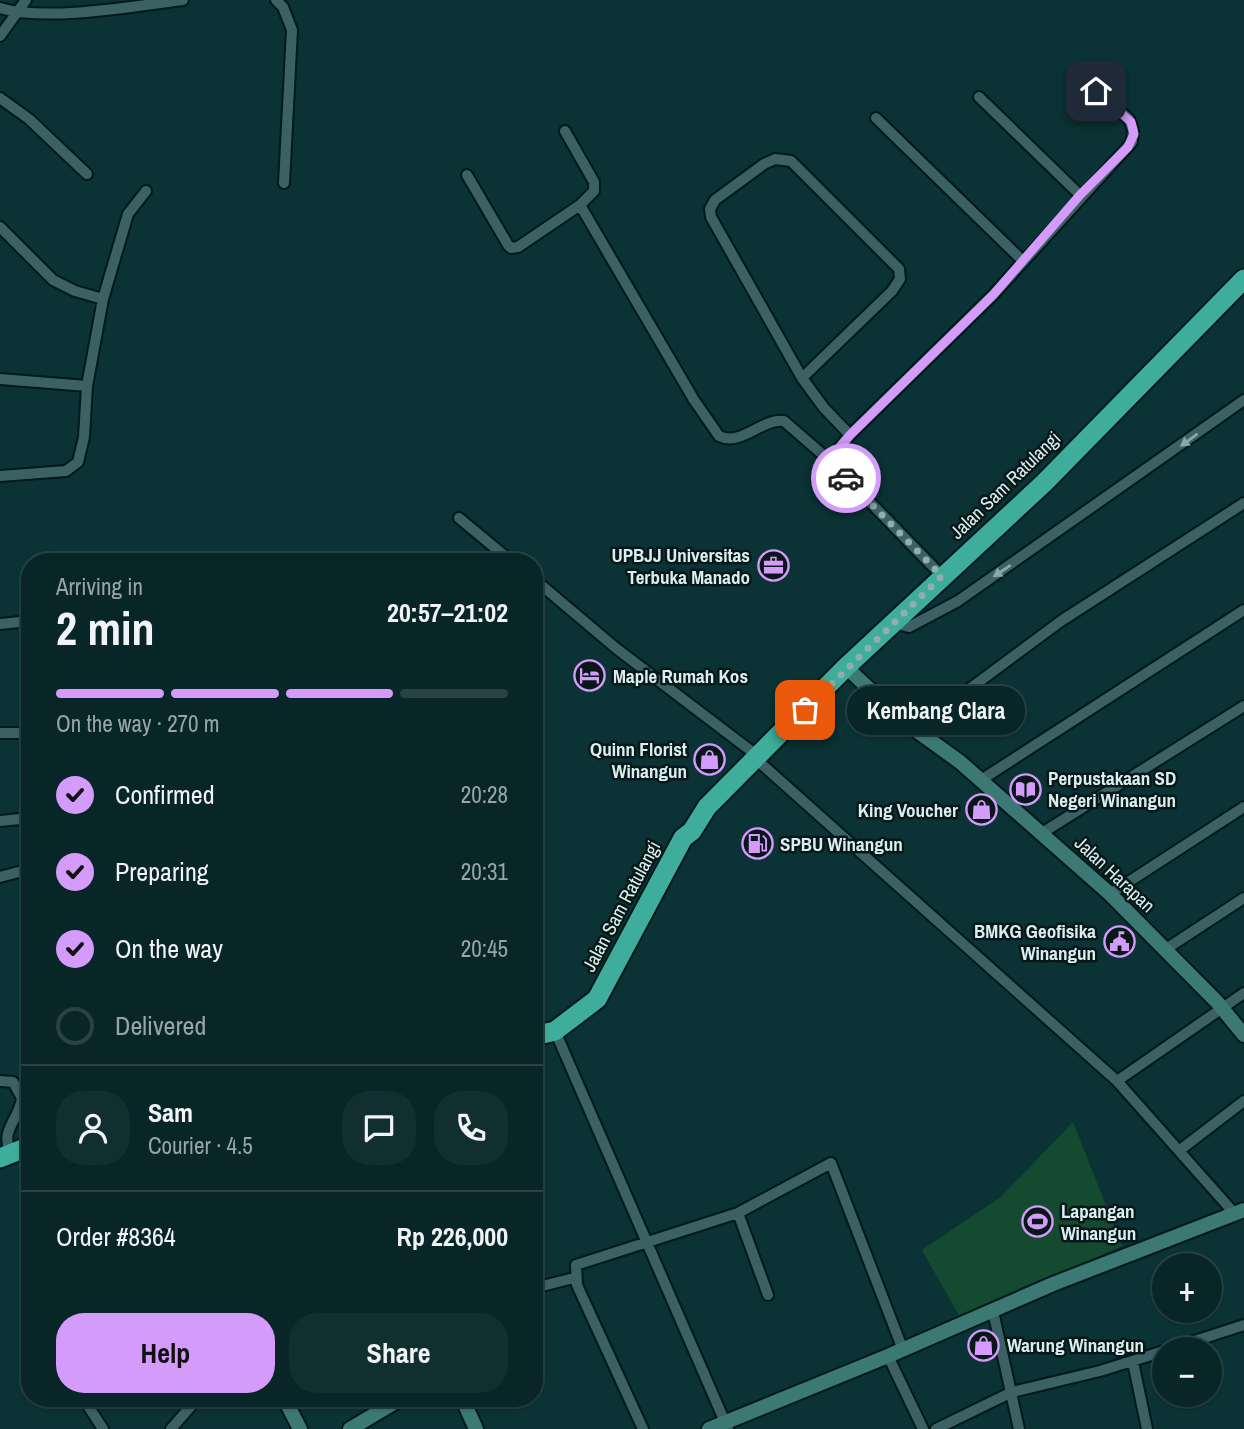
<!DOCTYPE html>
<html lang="en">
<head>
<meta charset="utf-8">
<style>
  body { margin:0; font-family:"Archivo Narrow",sans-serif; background:#112e30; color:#f1f3f6; height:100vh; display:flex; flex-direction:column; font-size:26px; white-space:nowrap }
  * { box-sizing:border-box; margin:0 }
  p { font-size:23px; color:#98a5a8 }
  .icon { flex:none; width:38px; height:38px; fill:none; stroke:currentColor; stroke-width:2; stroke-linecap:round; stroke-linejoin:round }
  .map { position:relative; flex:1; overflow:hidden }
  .sheet { position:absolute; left:21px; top:553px; width:522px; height:854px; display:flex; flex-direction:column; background:#082628; border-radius:28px; box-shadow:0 2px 5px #0004,0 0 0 2px #294345 }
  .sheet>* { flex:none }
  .tools { position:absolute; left:1152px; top:1253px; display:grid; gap:14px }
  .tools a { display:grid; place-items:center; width:70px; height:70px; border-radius:50%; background:#082628; box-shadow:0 2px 5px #0004,0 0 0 2px #294345; font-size:35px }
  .pin { position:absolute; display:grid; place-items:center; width:60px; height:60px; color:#fff; margin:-30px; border-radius:14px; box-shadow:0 4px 10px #0006 }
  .courier { position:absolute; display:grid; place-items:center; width:70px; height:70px; margin:-35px; border:5px solid #d59bfa; border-radius:50%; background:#fff; color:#222; box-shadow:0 2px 9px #0007 }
  .bubble { position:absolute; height:49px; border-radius:24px; background:#082628; box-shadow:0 2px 5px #0004,0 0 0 2px #294345; font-size:23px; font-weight:700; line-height:49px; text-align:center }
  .overview em { font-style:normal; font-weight:700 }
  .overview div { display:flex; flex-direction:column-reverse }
  .overview { display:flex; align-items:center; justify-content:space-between; height:119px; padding:0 35px }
  h1 { font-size:46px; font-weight:700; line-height:52px }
  .bar { display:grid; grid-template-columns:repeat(4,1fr); gap:10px 7px; align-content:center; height:84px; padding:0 35px }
  .bar i { height:9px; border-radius:5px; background:#294345 }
  .bar .active { background:#d59bfa }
  .bar p { grid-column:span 4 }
  .line { display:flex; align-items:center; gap:18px; padding:0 35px; border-top:2px solid #294345 }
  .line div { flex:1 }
  .round { display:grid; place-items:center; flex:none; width:74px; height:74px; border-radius:28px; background:#112e30 }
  ol { padding:0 35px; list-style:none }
  li { display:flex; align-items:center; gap:21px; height:77px }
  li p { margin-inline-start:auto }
  li .icon { padding:7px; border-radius:50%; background:#d59bfa; color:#111; stroke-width:4 }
  li:last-child { color:#98a5a8 }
  li i { width:38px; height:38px; border:4px solid #294345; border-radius:50% }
  .primary-button { display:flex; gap:14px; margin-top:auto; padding:14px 35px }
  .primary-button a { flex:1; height:80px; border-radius:28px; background:#d59bfa; color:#111; font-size:28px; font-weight:700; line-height:80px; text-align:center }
  .primary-button a+a { background:#112e30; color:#f1f3f6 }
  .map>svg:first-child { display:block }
  .green { fill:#144b30 }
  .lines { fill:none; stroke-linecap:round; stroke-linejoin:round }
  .street-casing { stroke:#00191b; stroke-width:14 }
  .secondary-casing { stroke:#00191b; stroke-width:18 }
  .highway-casing { stroke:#00191b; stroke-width:23 }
  .street { stroke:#3b6164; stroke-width:10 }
  .secondary { stroke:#3c7874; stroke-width:14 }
  .highway { stroke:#3fad9b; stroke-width:19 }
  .oneway { fill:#8aa8aa }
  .done { stroke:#92adaf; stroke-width:7; stroke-dasharray:0 12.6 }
  .route { stroke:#d59bfa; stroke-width:9 }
  .labels { text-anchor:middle; stroke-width:5; stroke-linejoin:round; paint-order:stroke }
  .street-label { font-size:19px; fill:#daeef0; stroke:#081819 }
  .poi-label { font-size:19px; font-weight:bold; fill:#daeef0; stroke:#081819; text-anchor:start }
</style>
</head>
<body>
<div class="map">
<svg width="1244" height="1429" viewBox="0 0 1244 1429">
  <rect width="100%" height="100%" fill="#0b3335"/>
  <path class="green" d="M1073,1122L1122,1246L960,1317L922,1250L1001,1197Z"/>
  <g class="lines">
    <defs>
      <path id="street" d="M276,0L283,7L292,30L284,183
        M0,8C46,22 135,6 183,0
        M0,36L26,0
        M979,97L1080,195
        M0,98L29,119L87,174
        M876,118L1023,261
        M467,175L508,245L511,248L518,247L580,205L594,191V182L565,131
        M580,205L694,400L719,436C741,447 762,418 784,421L829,460L942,576
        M0,227L53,280L75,291L103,299
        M802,378L711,217L710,209L715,200L764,164L775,159L791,161L899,269L900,279L892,291L802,378L824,408L850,435
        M0,379L87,386
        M829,460L850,435L993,295L1132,142L1133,130L1129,119L1080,77
        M0,476L66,471L78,462L84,437L87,386L103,299L128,214L146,191
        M459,518L512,562
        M534,579L617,649L759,757
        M893,623L909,627L958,601L1244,400
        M0,624L30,621
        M914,730L1061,621L1244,503
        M0,733H30
        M757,760L1117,1081L1235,1214
        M981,780L1244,610
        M0,821L30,818
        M1042,833L1244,706
        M0,877L30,869
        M1110,894L1244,807
        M1166,949L1244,898
        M555,1031L728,1429
        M0,1081L13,1082L22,1098C20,1118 0,1130 10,1151
        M1117,1081L1244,993
        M1180,1150L1244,1101
        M738,1213L831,1163L903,1350
        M534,1288L574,1278
        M993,1311L1019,1429
        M1170,1349L1244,1325
        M888,1356L923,1429
        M1133,1362L1147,1429
        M83,1398L103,1429
        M171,1429L198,1398
        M643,1429L577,1285L576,1265L738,1213L768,1295
        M936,1429L1012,1392L1100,1371L1164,1351"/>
      <path id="secondary" d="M846,667L902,720L960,762L1110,894L1217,1002L1244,1035
        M284,1398L300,1429
        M462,1398L476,1429
        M350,1429L402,1398
        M709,1429L888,1356L1053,1284L1244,1210"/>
      <path id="highway" d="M534,1036L555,1031L597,999L683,838L692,831L707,807L846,667L1044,483L1244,279
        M0,1158L30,1146"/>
    </defs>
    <use href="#street" class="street-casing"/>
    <use href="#secondary" class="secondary-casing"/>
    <use href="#highway" class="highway-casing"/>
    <use href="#street" class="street"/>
    <use href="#secondary" class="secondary"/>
    <use href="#highway" class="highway"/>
  </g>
  <defs><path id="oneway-solid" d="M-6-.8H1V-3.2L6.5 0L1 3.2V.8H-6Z" transform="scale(1.75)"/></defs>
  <g class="oneway">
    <use href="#oneway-solid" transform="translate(1189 440) rotate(144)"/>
    <use href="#oneway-solid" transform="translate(1002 571) rotate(146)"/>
  </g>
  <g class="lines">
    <path class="done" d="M805,710L942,576L846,478"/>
    <path class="route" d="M846,478L829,460L850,435L993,295L1080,195L1128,147L1134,134L1131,122L1096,91"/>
  </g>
  <defs>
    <symbol id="office-ring" viewBox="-11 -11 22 22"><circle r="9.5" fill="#081819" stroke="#d59bfa" stroke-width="1.5"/><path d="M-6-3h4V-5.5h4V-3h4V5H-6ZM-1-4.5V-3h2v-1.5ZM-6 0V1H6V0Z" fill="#d59bfa"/></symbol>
    <symbol id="hotel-ring" viewBox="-11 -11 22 22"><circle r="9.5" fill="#081819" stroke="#d59bfa" stroke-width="1.5"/><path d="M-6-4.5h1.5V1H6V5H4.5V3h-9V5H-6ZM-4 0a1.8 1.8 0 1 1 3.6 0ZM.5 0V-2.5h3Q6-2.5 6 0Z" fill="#d59bfa"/></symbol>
    <symbol id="shop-ring" viewBox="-11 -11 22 22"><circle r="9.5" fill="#081819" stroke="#d59bfa" stroke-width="1.5"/><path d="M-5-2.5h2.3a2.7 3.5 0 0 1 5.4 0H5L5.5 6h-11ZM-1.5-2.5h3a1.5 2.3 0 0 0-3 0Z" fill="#d59bfa"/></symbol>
    <symbol id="library-ring" viewBox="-11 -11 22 22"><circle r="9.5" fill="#081819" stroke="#d59bfa" stroke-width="1.5"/><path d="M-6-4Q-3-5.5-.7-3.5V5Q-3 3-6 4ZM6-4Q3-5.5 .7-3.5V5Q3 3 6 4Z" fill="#d59bfa"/></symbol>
    <symbol id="fuel-ring" viewBox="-11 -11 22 22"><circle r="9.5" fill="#081819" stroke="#d59bfa" stroke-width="1.5"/><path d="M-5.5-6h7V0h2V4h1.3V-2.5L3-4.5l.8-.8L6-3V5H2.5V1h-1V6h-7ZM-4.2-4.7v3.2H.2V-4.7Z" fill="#d59bfa"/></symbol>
    <symbol id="civic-ring" viewBox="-11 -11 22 22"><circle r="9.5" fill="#081819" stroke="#d59bfa" stroke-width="1.5"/><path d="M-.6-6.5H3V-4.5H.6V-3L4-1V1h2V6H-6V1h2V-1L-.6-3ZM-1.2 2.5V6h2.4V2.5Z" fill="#d59bfa"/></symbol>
    <symbol id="stadium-ring" viewBox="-11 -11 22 22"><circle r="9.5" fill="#081819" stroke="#d59bfa" stroke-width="1.5"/><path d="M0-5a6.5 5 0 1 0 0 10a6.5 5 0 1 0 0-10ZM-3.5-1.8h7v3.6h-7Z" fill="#d59bfa"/></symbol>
  </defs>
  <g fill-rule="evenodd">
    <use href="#office-ring" x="756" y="548" width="35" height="35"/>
    <use href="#hotel-ring" x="572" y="658" width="35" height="35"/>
    <use href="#shop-ring" x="692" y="742" width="35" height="35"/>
    <use href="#library-ring" x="1008" y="772" width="35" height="35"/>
    <use href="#shop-ring" x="964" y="792" width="35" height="35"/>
    <use href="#fuel-ring" x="740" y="826" width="35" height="35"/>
    <use href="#civic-ring" x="1102" y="924" width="35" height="35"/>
    <use href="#stadium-ring" x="1020" y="1204" width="35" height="35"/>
    <use href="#shop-ring" x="966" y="1328" width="35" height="35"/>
  </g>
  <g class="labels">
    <g class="street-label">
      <text transform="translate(1005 485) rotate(-44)" y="7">Jalan Sam Ratulangi</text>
      <text transform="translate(1115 874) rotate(43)" y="7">Jalan Harapan</text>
      <text transform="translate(621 906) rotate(-62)" y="7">Jalan Sam Ratulangi</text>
    </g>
    <g class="poi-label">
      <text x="750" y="562" text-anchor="end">UPBJJ Universitas<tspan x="750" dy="22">Terbuka Manado</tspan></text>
      <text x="613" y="683">Maple Rumah Kos</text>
      <text x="687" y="756" text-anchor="end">Quinn Florist<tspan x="687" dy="22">Winangun</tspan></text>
      <text x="1048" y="785">Perpustakaan SD<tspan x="1048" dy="22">Negeri Winangun</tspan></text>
      <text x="958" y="817" text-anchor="end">King Voucher</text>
      <text x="780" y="851">SPBU Winangun</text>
      <text x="1096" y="938" text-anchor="end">BMKG Geofisika<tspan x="1096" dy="22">Winangun</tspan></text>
      <text x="1061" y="1218">Lapangan<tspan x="1061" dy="22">Winangun</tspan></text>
      <text x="1007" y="1352">Warung Winangun</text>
    </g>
  </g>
</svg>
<div class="tools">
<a>+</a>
<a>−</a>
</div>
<div class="pin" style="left:805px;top:710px;background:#ea580c"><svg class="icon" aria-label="bag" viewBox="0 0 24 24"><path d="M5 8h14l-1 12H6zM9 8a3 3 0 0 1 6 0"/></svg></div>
<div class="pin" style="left:1096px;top:91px;background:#1f2937"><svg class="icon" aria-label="home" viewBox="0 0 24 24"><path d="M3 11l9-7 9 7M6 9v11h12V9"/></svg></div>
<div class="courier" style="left:846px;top:478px"><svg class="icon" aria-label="car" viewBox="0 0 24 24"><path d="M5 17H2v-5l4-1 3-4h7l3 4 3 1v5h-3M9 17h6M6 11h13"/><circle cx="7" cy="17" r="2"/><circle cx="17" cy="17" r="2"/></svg></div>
<div class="bubble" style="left:847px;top:686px;width:178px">Kembang Clara</div>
<section class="sheet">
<div class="overview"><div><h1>2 min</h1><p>Arriving in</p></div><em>20:57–21:02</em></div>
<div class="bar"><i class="active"></i><i class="active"></i><i class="active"></i><i></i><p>On the way · 270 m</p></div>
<ol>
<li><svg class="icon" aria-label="check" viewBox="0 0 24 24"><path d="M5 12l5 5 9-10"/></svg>Confirmed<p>20:28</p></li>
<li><svg class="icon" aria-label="check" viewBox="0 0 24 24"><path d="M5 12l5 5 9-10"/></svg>Preparing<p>20:31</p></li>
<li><svg class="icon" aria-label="check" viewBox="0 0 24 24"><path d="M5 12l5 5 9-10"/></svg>On the way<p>20:45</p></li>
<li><i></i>Delivered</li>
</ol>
<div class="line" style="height:126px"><a class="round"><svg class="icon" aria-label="person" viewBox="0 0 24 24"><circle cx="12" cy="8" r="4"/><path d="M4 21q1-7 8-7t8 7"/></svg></a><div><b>Sam</b><p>Courier · 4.5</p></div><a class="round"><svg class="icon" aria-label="chat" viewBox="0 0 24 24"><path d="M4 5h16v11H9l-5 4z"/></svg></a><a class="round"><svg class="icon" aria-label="phone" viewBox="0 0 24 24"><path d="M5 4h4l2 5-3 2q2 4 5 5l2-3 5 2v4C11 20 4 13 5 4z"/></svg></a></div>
<div class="line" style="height:91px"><div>Order #8364</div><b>Rp 226,000</b></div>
<div class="primary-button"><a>Help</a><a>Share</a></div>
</section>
</div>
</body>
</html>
